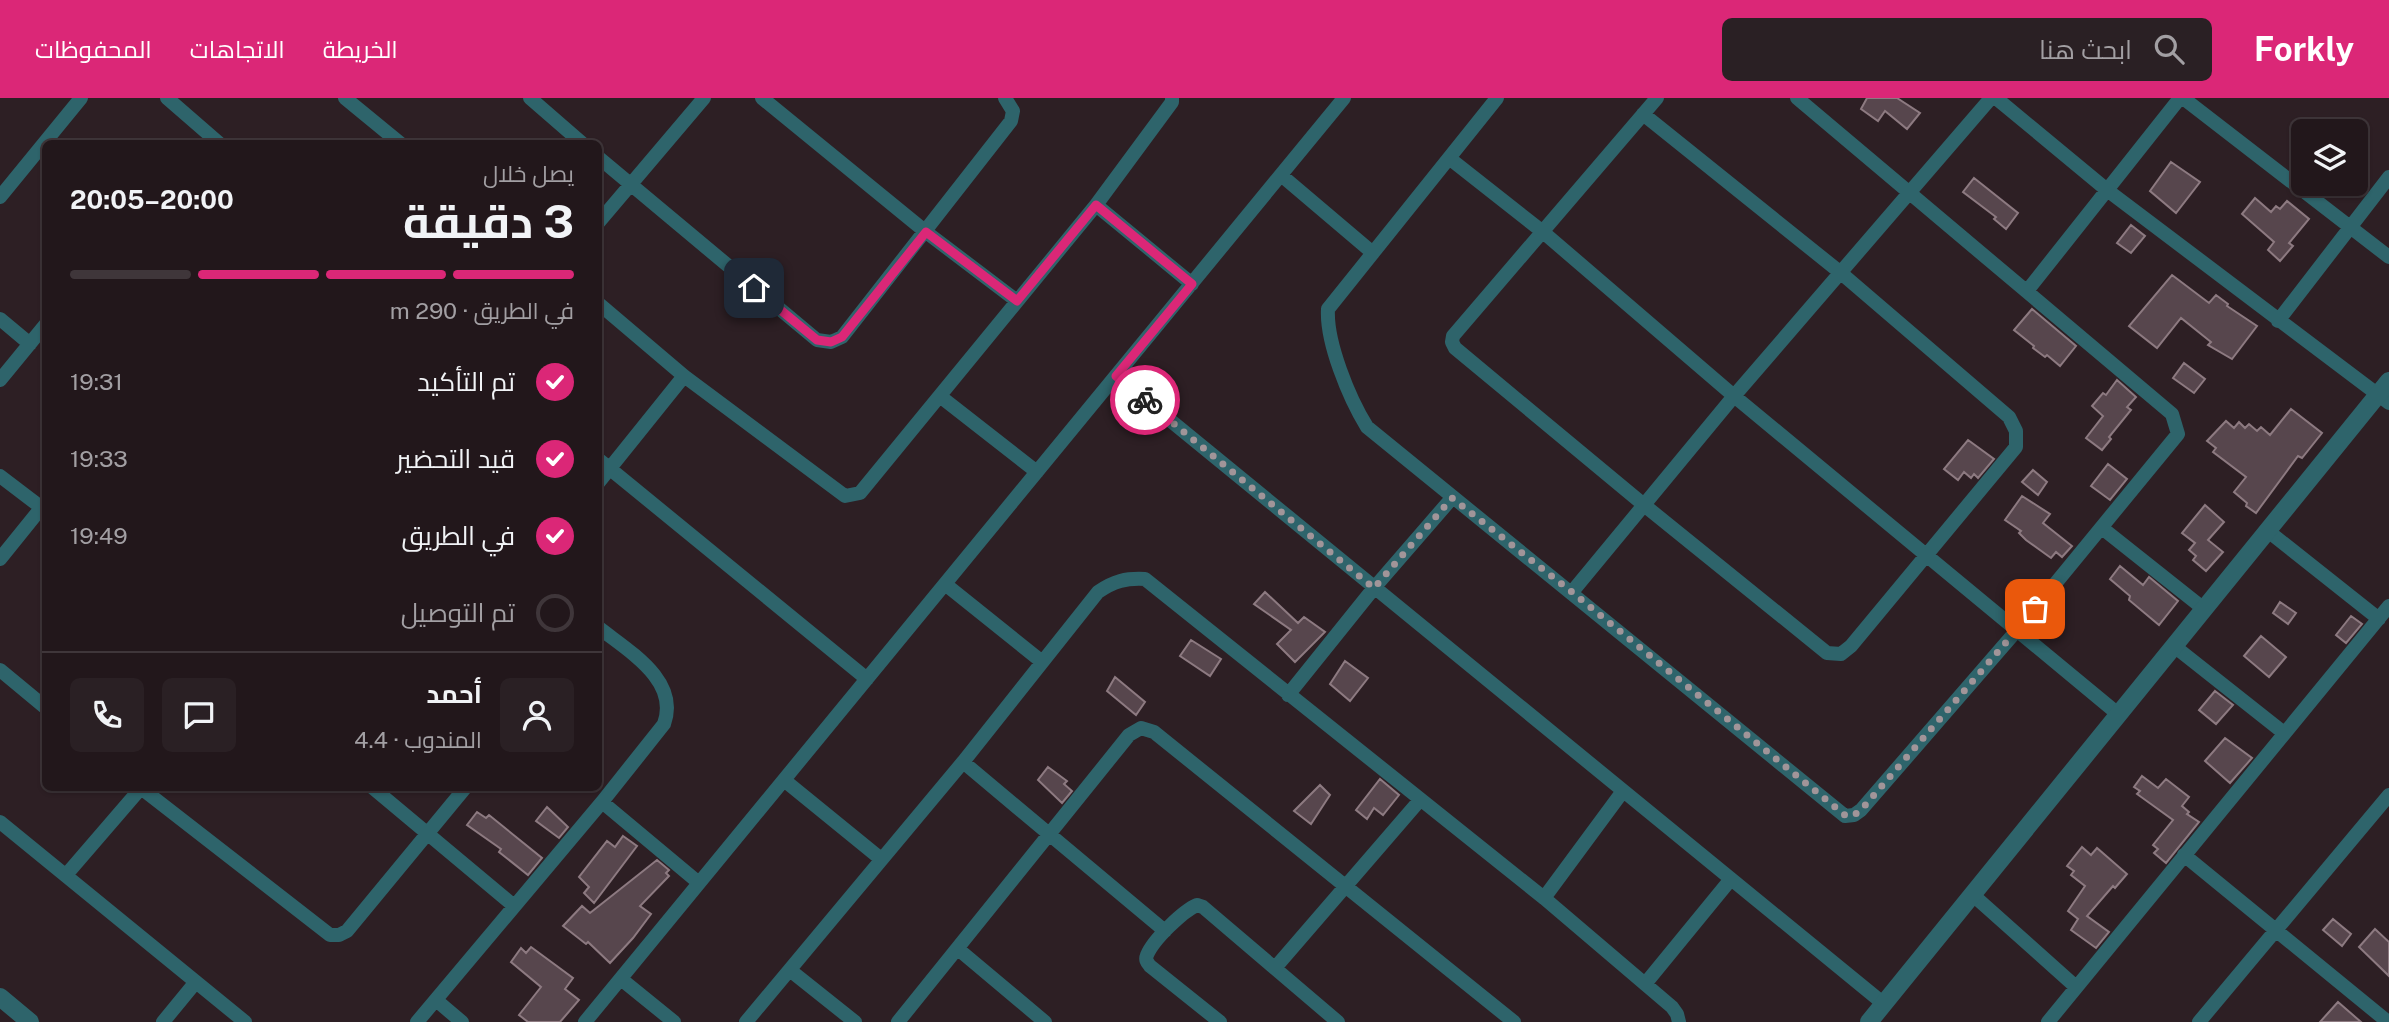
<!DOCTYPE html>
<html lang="ar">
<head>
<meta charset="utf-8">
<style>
  body { margin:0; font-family:"Public Sans",Cairo,sans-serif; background:#2a2024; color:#f1f3f6; direction:rtl; height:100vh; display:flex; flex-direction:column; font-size:26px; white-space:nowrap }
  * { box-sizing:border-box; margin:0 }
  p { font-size:23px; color:#a29fa3 }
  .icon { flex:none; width:38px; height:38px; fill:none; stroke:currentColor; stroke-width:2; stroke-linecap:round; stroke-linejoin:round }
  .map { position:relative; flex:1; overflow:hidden; direction:ltr }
  .sheet { position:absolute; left:42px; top:42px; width:560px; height:651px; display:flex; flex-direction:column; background:#22171b; border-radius:10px; box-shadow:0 2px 5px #0004,0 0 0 2px #3f363a; direction:rtl }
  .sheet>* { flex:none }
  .controls { position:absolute; left:2291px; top:21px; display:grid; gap:14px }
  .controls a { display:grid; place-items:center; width:77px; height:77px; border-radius:10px; background:#22171b; box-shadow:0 2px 5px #0004,0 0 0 2px #3f363a; font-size:35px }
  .pin { position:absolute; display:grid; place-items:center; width:60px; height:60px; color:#fff; margin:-30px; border-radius:14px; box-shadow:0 4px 10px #0006 }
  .courier { position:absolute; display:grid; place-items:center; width:70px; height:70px; margin:-35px; border:5px solid #db2777; border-radius:50%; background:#fff; color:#222; box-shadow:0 2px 9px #0007 }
  .head em { font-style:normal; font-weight:700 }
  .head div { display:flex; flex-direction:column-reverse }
  .head { display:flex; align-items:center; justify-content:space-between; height:119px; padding:0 28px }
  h1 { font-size:46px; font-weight:700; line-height:52px }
  .bar { display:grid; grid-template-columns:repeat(4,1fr); gap:10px 7px; align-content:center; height:84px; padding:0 28px }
  .bar i { height:9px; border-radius:5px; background:#3f363a }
  .bar .on { background:#db2777 }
  .bar p { grid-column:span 4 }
  .line { display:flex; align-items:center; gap:18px; padding:0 28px; border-top:2px solid #3f363a }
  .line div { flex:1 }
  .round { display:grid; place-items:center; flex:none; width:74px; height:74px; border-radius:10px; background:#2a2024 }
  ol { padding:0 28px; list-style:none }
  li { display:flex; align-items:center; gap:21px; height:77px }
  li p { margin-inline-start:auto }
  li .icon { padding:7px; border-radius:50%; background:#db2777; color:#fff; stroke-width:4 }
  li:last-child { color:#a29fa3 }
  li i { width:38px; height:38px; border:4px solid #3f363a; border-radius:50% }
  header { display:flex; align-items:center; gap:42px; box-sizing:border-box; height:98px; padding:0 35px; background:#db2777; color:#fff }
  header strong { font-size:33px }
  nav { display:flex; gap:38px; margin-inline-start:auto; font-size:24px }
  .search { width:490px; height:63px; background:#2a2024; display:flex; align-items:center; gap:18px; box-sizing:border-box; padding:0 24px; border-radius:10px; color:#a29fa3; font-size:26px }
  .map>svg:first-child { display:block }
  .building { fill:#57464d; stroke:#8d7a81; stroke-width:2 }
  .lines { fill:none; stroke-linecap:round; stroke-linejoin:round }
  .minor { stroke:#2e646b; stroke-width:14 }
  .tertiary { stroke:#2e646b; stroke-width:18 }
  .done { stroke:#a19599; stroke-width:7; stroke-dasharray:0 12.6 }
  .route { stroke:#db2777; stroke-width:9 }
</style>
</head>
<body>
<header>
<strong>Forkly</strong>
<div class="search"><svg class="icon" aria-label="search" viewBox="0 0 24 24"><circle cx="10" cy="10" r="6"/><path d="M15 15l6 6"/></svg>ابحث هنا</div>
<nav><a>الخريطة</a><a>الاتجاهات</a><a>المحفوظات</a></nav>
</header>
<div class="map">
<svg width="2389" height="924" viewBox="0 0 2389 924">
  <rect width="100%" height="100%" fill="#2d1f24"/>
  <path class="building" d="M1867,0H1897L1920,15L1907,31L1885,13L1878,23L1861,11Z
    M2171,64L2200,84L2176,115L2150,93Z
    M1974,80L2018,115L2006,131L1994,121L1996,119L1963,94Z
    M2255,100L2271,114L2276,108L2280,111L2287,103L2309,121L2289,145L2293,148L2280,163L2268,152L2274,144L2242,116Z
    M2131,127L2145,138L2131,155L2117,145Z
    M2172,177L2209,205L2216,197L2228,206L2227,208L2257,228L2232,261L2208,247L2211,244L2181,220L2157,250L2129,228Z
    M2032,211L2076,248L2060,268L2047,257L2045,259L2033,250L2034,248L2014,232Z
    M2184,265L2205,281L2194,295L2173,280Z
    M2117,282L2136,299L2127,309L2131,312L2109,339L2111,341L2102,352L2086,340L2103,318L2092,308L2103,295L2106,297Z
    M2291,311L2322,335L2302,360L2298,358L2256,415L2246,408L2247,405L2234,394L2246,379L2213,354L2216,350L2207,343L2226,323L2234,330L2239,324L2245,330L2249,326L2257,333L2261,329L2270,337Z
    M1968,342L1994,361L1978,380L1974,376L1971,380L1964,374L1958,382L1944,371Z
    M2108,366L2127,381L2110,402L2091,388Z
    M2033,372L2047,384L2038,397L2022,384Z
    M2022,398L2050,416L2043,425L2072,448L2062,459L2056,454L2051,460L2026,442L2019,435L2021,433L2005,422Z
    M2205,407L2224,424L2208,442L2223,454L2206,473L2193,462L2196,458L2189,452L2195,445L2182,435Z
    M2120,468L2143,487L2149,479L2178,503L2159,527L2129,502L2130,498L2110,481Z
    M1265,494L1298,525L1304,519L1325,534L1295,564L1277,546L1291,532L1254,506Z
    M2280,504L2296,515L2288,526L2273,515Z
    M2351,518L2362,526L2346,545L2336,537Z
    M2261,538L2286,559L2269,579L2244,558Z
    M1191,542L1221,561L1210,578L1180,558Z
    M1345,563L1368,580L1350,603L1330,586Z
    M1115,579L1145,604L1136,617L1107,593Z
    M2215,593L2233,607L2216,626L2199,612Z
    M2225,640L2252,660L2230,685L2205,663Z
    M1048,669L1067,683L1064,686L1072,693L1062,705L1038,682Z
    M2142,678L2158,690L2166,681L2189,699L2182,708L2189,714L2187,716L2199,724L2166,765L2154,755L2158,751L2153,747L2173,722L2137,696L2140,693L2134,689Z
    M1380,681L1399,697L1383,717L1374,710L1367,721L1356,712Z
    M1320,687L1330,697L1311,726L1294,713Z
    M547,709L568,729L559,740L536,723Z
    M477,714L486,720L489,717L542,760L528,777L499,754L501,751L467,727Z
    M623,738L637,748L594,805L584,795L589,789L579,779L607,743L615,749Z
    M2082,749L2091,757L2097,750L2127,776L2115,790L2113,788L2087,818L2109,834L2096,850L2071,832L2078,821L2068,813L2085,788L2071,777L2074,773L2067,768Z
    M657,762L669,772L666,775L669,778L640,808L651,816L633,840L610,865L588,844L586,846L563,828L582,808L590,815Z
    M2333,821L2351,836L2342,848L2323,832Z
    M2375,831L2389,844V878L2359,849Z
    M531,849L573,880L565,891L579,902L560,924H528L519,917L541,889L511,864L521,850L526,855Z
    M2338,904L2361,924H2320Z"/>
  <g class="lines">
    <path class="minor" d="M167,0L220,46
      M345,0L401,46
      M530,0L583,46
      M762,0L926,134L1017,203
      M1497,0L1328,211C1326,244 1349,300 1367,329L1845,718L1854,717L1861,712L2018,531L2178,336L2172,316L1797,0
      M1996,0L2107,92L2389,305
      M2183,0L2389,159
      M1643,16L1841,175L2009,319L2016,333V349L1851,548L1841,556L1827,555L1644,407L1455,250L1452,244L1453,238L1657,0
      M598,59L817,242L831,244L842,239L1011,23L1013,13L1005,0
      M1449,60L1543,134L1734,298L2118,616
      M1281,77L1373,155
      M0,99L81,0
      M1096,107L1192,186
      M598,125L704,0
      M2027,193L2180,0
      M598,205L684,278L845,398L860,395L1096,107L1172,4V0
      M0,221L30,246
      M2278,223L2389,79
      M1116,278L1884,906
      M0,282L46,226
      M941,299L1037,374
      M598,361L867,581
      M0,378L46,413
      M598,385L684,278
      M2102,430L2204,511
      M2268,433L2379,521
      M0,461L46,404
      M945,486L1041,563
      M1572,494L1734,298L1991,0
      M2174,548L2284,635
      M0,572L46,610
      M1288,597L1374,490L1452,400
      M963,664L1165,833
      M784,682L881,761
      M141,690L330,837H339L347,833L465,690
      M373,690L514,808
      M602,704L699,785
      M0,724L245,924
      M2184,757L2388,924
      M66,777L141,690
      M1973,797L2076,889
      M1544,800L1623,693
      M958,851L1045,924
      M1275,870L1420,702
      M791,873L855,924
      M621,881L674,924
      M1645,886L1731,781
      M436,902L462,924
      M163,924L195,885
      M417,924L602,704L664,626C680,582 628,553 598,529
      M585,924L1344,0
      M746,924L963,664L1098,494C1114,483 1126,480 1145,481L1544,800L1672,909L1677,916L1679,924
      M898,924L1129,637L1141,630L1154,634L1514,924
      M1220,924L1150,868C1147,864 1145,862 1147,857C1153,842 1183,813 1197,807L1203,809L1338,924
      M2048,924L2389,508
      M2199,924L2389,697"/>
    <path class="tertiary" d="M0,899L30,924
      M1869,924L2389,283"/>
  </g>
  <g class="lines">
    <path class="done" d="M1145,302L1374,490L1452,400L1572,494L1846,718L1854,717L1861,712L2035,511"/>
    <path class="route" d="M754,190L817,242L831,244L842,239L926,134L1017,203L1096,107L1192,186L1116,278L1145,302"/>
  </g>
</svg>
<div class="controls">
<a><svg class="icon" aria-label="layers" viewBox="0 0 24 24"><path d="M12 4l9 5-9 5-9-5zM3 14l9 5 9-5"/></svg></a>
</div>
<div class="pin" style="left:2035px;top:511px;background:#ea580c"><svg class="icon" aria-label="bag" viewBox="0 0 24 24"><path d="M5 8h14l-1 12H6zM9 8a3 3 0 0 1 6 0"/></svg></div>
<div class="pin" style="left:754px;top:190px;background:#1f2937"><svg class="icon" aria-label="home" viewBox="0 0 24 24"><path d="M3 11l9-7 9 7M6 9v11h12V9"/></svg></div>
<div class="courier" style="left:1145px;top:302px"><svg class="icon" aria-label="bike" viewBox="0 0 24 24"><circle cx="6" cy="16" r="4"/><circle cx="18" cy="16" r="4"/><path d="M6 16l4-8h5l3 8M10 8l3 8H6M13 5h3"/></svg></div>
<section class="sheet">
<div class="head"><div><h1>3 دقيقة</h1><p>يصل خلال</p></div><em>20:00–20:05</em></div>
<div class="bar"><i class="on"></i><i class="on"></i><i class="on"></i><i></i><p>في الطريق · 290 m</p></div>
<ol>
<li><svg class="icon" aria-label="check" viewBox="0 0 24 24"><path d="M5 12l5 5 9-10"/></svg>تم التأكيد<p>19:31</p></li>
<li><svg class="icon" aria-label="check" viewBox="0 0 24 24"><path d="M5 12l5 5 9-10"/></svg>قيد التحضير<p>19:33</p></li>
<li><svg class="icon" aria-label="check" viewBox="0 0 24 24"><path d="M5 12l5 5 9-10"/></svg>في الطريق<p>19:49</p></li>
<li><i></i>تم التوصيل</li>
</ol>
<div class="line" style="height:126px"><a class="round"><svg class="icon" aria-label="person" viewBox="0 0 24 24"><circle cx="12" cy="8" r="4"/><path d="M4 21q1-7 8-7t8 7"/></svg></a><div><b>أحمد</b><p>المندوب · 4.4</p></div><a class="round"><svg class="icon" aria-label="chat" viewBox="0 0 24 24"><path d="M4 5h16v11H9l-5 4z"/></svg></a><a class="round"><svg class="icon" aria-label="phone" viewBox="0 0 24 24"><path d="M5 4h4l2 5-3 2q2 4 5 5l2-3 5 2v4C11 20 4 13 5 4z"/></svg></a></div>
</section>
</div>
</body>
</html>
